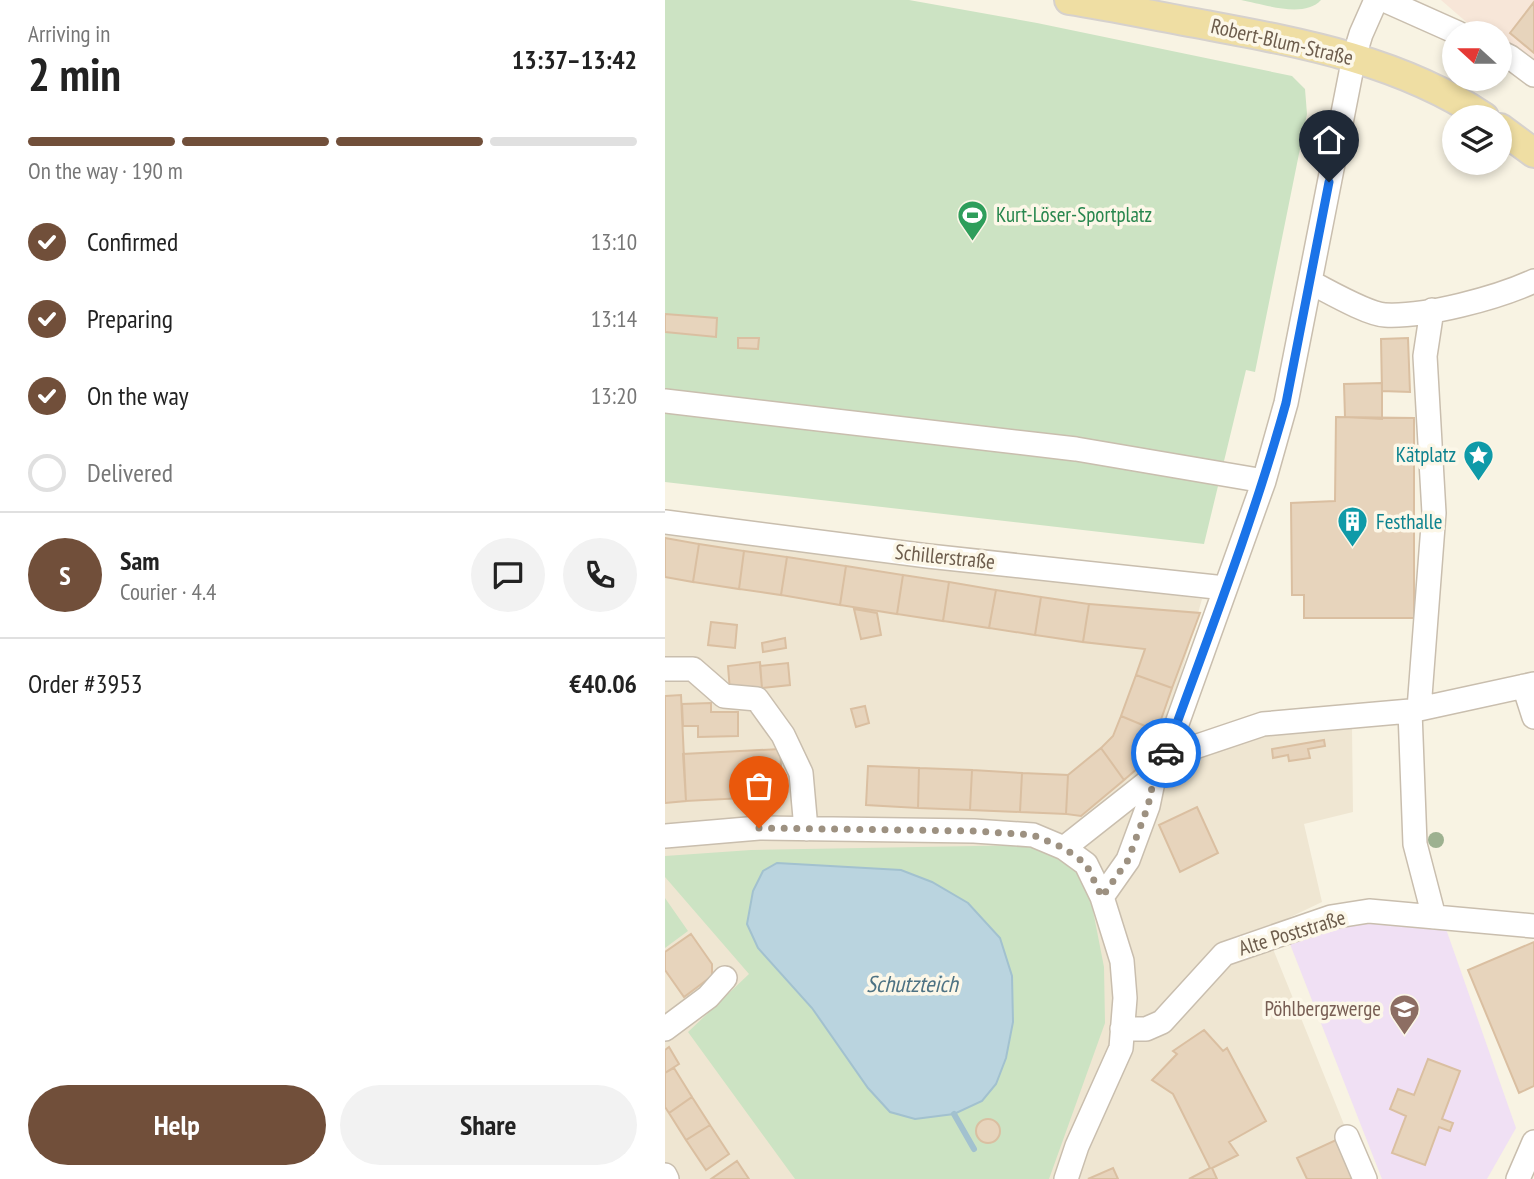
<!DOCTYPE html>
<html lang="en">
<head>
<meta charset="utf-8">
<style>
  body { margin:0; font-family:"PT Sans Narrow",sans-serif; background:#f2f2f2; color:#222; height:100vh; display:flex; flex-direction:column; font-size:26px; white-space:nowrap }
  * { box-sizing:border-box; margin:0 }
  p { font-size:23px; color:#767676 }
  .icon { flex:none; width:38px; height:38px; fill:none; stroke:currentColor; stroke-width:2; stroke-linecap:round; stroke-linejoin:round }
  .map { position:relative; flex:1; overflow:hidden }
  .sheet { display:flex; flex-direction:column; background:#fff; width:665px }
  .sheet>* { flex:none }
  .needle { width:46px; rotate:291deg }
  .buttons { position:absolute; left:777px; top:21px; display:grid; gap:14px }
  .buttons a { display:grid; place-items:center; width:70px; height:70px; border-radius:50%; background:#fff; box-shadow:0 4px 10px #0003; font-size:35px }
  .pin { position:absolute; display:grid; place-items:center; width:60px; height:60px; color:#fff; margin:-72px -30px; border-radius:50% 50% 50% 0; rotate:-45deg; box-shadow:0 0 7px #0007 }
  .pin .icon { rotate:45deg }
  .courier { position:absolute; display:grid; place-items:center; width:70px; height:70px; margin:-35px; border:5px solid #1a73e8; border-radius:50%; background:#fff; color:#222; box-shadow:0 2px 9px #0007 }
  .head em { font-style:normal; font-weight:700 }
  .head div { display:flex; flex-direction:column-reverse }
  .head { display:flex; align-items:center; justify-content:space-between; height:119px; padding:0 28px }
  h1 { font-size:46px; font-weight:700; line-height:52px }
  .bar { display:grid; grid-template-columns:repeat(4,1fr); gap:10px 7px; align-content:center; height:84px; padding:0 28px }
  .bar i { height:9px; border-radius:5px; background:#e0e0e0 }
  .bar .on { background:#714f3a }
  .bar p { grid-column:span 4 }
  .line { display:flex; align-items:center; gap:18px; padding:0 28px; border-top:2px solid #e0e0e0 }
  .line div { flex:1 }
  .round { display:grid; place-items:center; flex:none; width:74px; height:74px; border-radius:37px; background:#f2f2f2 }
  ol { padding:0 28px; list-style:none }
  li { display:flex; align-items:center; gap:21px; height:77px }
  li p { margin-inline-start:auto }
  li .icon { padding:7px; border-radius:50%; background:#714f3a; color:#fff; stroke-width:4 }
  li:last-child { color:#767676 }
  li i { width:38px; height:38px; border:4px solid #e0e0e0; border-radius:50% }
  .button { display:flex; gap:14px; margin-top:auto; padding:14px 28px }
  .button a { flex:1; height:80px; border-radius:42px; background:#714f3a; color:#fff; font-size:28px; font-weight:700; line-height:80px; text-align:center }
  .button a+a { background:#f2f2f2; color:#222 }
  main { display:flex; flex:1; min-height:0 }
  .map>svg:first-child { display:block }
  .residential { fill:#efe6d2 }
  .commercial { fill:#f7e6d8 }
  .education { fill:#f0e0f4 }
  .green { fill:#cce3c3 }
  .water { fill:#bad4df; stroke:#a2c1cf; stroke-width:2 }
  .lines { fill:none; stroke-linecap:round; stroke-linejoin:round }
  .stream { stroke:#a2c1cf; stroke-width:6 }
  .building { fill:#e7d4bc; stroke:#dabfa1; stroke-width:2 }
  .minor-casing { stroke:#c9beae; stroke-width:26 }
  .major-casing { stroke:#d6d1cd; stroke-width:32 }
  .minor { stroke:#fff; stroke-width:23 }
  .major { stroke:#efdea3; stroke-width:28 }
  .tree { fill:#9db190 }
  .done { stroke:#9d9181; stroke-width:7; stroke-dasharray:0 12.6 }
  .route { stroke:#1a73e8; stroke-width:9 }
  .labels { text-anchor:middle; stroke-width:7; stroke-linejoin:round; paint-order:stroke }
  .street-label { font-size:21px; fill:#6c5c4c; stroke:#fcf7e8 }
  .leisure-label { font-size:21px; fill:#27864d; stroke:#fcf7e8; text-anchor:start }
  .culture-label { font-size:21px; fill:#0d838f; stroke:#fcf7e8; text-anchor:end }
  .education-label { font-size:21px; fill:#785e54; stroke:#fcf7e8; text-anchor:end }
  .water-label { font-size:23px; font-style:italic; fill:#4d7283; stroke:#fcf7e8 }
</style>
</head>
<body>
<main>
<section class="sheet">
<div class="head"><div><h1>2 min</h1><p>Arriving in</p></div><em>13:37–13:42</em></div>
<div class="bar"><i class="on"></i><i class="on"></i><i class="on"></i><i></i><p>On the way · 190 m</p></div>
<ol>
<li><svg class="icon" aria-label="check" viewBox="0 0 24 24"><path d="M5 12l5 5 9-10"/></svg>Confirmed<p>13:10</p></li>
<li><svg class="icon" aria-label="check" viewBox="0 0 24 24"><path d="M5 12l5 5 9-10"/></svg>Preparing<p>13:14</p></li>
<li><svg class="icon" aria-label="check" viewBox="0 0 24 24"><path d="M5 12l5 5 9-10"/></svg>On the way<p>13:20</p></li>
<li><i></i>Delivered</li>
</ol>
<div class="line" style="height:126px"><b class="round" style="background:#714f3a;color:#fff">S</b><div><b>Sam</b><p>Courier · 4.4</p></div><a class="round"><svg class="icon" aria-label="chat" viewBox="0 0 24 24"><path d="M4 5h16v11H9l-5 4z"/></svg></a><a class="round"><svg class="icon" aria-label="phone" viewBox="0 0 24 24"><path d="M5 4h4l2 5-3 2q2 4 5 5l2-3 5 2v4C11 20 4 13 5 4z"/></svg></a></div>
<div class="line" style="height:91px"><div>Order #3953</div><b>€40.06</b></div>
<div class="button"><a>Help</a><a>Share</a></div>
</section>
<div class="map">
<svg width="869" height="1179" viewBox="0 0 869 1179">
  <rect width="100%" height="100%" fill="#f8f3e3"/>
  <path class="residential" d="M0,529L537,599L494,753L510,768L587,734L687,727L688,812L639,824L657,902L600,929L701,1179H0Z"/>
  <path class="commercial" d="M776,0H869V83L835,52V33H814Z"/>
  <path class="education" d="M693,921L781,929L851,1128L822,1179H717L625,944Z"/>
  <path class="green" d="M0,0H244L372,23L627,76L640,89L642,114L590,372L581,370L539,544L0,482Z
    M576,0H656C639,19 598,4 576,0Z
    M363,845L409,866L423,885L439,967L440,1023L384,1179H130L23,1032L84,974L0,877V856L86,850Z
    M0,898L23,931L0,948Z"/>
  <path class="water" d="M112,863L236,870L267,882L303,903L335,938L347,976L348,1022L341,1058L331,1084L317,1101L289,1114L250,1119L225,1112L203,1088L147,1008L93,948L82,924L88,891L98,871Z"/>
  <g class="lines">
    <path class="stream" d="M289,1114L309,1149"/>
  </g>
  <path class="building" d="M869,2V53L845,33Z
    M0,314L52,318L51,337L0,332Z
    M73,338H94L93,349L73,348Z
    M743,338L745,392L717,391L716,339Z
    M717,383V419L680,417L679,384Z
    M671,417L749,418V618H639V595H627L626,503L670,501Z
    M0,538L34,544L28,582L0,577Z
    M34,544L79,551L74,589L28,582Z
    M79,551L122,557L116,595L74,589Z
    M122,557L181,566L175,605L116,595Z
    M181,566L238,575L232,614L175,605Z
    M238,575L284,582L278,621L232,614Z
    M284,582L331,590L324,628L278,621Z
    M331,590L376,597L370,635L324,628Z
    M376,597L424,604L418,642L370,635Z
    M424,604L535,613L507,688L471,675L480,649L418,642Z
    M189,609L212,613L216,635L196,639Z
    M46,622L72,625L70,648L43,645Z
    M120,638L121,648L98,652L97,643Z
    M95,662L97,688L65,691L63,666Z
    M123,663L125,685L97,688L95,666Z
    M471,675L507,688L492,731L456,716Z
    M16,695L21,801L0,803V696Z
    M46,703V712H73V736L33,737V726H18L17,704Z
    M200,706L204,723L191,727L186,709Z
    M456,716L492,731L481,761L459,780L436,748L448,736Z
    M659,740L660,746L643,749L645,758L624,761L623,755L608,758L607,749Z
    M436,748L459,780L416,816L401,814L403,775Z
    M115,749L118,796L21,801L18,754Z
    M203,766L254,768L253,808L201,805Z
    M254,768L307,770L305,810L253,808Z
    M307,770L357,773L355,812L305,810Z
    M357,773L403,775L401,814L355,812Z
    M532,807L553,853L515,872L494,825Z
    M26,934L47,964V976L19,997L0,970V952Z
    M869,942V1086L854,1093L803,970Z
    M539,1030L558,1051L562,1048L601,1121L564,1142L573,1155L547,1168L552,1179H524L545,1168L508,1094L487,1080L512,1054L508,1051Z
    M4,1047L14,1064L0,1073V1050Z
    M763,1059L795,1071L777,1119L788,1123L785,1131L774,1127L760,1165L727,1153L741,1116L725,1109L733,1089L749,1095Z
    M9,1068L27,1097L4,1113L0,1107V1073Z
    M27,1097L45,1125L21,1140L4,1113Z
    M311 1131a12 12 0 1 1 24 0a12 12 0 1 1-24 0Z
    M45,1125L64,1154L41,1170L21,1140Z
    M671,1140L689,1179H642L632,1158Z
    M72,1161L84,1179H46Z
    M448,1168L453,1179H423Z"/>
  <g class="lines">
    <defs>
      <path id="minor" d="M719,0L793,33
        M835,52L845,57L869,75
        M645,282C663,291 702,314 720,315C761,317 832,298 869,281
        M0,401L411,449L599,481
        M0,522L263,556L560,588
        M0,669H28L59,696L92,699L118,735L136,773L141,829
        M859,686L869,717
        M754,709L769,513L760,356L767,310
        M745,711L750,844L769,917
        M500,757L598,724L745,711L869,684
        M0,836L94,828L309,831L368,835L399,848L421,864L437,897L457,961L460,998L456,1048L412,1146L401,1179
        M399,848L489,777
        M437,897L463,860L483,806L489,777L500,757L599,481L621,403L689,57L696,34L711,0
        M0,1029L43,997L60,978
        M457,1029H481L497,1022L559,954L666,917L704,911L869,926
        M682,1137L700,1179
        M0,1175L2,1179
        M853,1179L869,1142"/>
      <path id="major" d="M404,0C450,7 495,17 541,25C637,43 736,61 819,117
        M835,128L869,153"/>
    </defs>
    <use href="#minor" class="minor-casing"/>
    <use href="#major" class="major-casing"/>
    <use href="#minor" class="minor"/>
    <use href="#major" class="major"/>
  </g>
  <circle class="tree" cx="771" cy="840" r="8"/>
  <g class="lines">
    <path class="done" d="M94,828L309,831L368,835L399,848L421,864L437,897L463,860L483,806L489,778L501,753"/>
    <path class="route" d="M501,753C543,637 588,522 621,403L664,182"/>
  </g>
  <defs>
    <symbol id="stadium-pin" viewBox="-11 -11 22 30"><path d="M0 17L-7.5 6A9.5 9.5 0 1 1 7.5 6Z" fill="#2e9e5b" stroke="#fcf7e8"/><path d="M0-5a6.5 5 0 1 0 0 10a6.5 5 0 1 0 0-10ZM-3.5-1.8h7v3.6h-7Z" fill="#fff"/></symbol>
    <symbol id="sight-pin" viewBox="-11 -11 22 30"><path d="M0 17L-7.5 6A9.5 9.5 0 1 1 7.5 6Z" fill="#0f9aa8" stroke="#fcf7e8"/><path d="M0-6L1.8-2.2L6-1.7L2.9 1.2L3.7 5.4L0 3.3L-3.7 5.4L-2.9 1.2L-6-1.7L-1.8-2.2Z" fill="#fff"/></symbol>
    <symbol id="building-pin" viewBox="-11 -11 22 30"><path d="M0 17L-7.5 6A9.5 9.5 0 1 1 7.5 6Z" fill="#0f9aa8" stroke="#fcf7e8"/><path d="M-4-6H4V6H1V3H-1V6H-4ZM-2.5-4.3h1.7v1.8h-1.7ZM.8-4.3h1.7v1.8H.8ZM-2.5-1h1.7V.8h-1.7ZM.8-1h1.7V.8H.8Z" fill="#fff"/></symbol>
    <symbol id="school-pin" viewBox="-11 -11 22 30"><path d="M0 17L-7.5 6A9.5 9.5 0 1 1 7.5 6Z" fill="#8d6e63" stroke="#fcf7e8"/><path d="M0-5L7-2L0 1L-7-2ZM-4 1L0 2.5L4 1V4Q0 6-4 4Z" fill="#fff"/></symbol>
  </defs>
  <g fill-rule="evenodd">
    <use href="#stadium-pin" x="290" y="198" width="35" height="47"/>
    <use href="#sight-pin" x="796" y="438" width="35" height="47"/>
    <use href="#building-pin" x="670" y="504" width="35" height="47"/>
    <use href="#school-pin" x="722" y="992" width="35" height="47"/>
  </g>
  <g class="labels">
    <g class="street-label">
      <text transform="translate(617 42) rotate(13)" y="7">Robert-Blum-Straße</text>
      <text transform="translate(280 557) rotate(6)" y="7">Schillerstraße</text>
      <text transform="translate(627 933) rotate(-17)" y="7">Alte Poststraße</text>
    </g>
    <g class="leisure-label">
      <text x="331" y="222">Kurt-Löser-Sportplatz</text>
    </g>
    <g class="culture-label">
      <text x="791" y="462">Kätplatz</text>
      <text x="711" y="529" text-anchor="start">Festhalle</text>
    </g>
    <g class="education-label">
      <text x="716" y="1016">Pöhlbergzwerge</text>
    </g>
    <g class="water-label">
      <text x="247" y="992">Schutzteich</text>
    </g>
  </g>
</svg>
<div class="buttons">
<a><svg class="needle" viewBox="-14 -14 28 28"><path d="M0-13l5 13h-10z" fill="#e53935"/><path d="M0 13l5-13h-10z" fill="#767676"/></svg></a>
<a><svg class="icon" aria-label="layers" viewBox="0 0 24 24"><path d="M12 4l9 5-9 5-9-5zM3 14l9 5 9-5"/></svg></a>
</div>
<div class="pin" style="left:94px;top:828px;background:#ea580c"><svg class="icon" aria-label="bag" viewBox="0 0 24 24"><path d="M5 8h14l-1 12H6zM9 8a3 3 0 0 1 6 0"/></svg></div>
<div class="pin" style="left:664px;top:182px;background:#1f2937"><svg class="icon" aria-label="home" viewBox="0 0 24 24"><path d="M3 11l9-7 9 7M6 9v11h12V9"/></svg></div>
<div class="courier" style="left:501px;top:753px"><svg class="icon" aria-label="car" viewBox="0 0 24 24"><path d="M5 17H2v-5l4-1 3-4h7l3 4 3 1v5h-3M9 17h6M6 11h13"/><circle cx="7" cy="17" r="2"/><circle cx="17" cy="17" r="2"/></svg></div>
</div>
</main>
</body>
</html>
